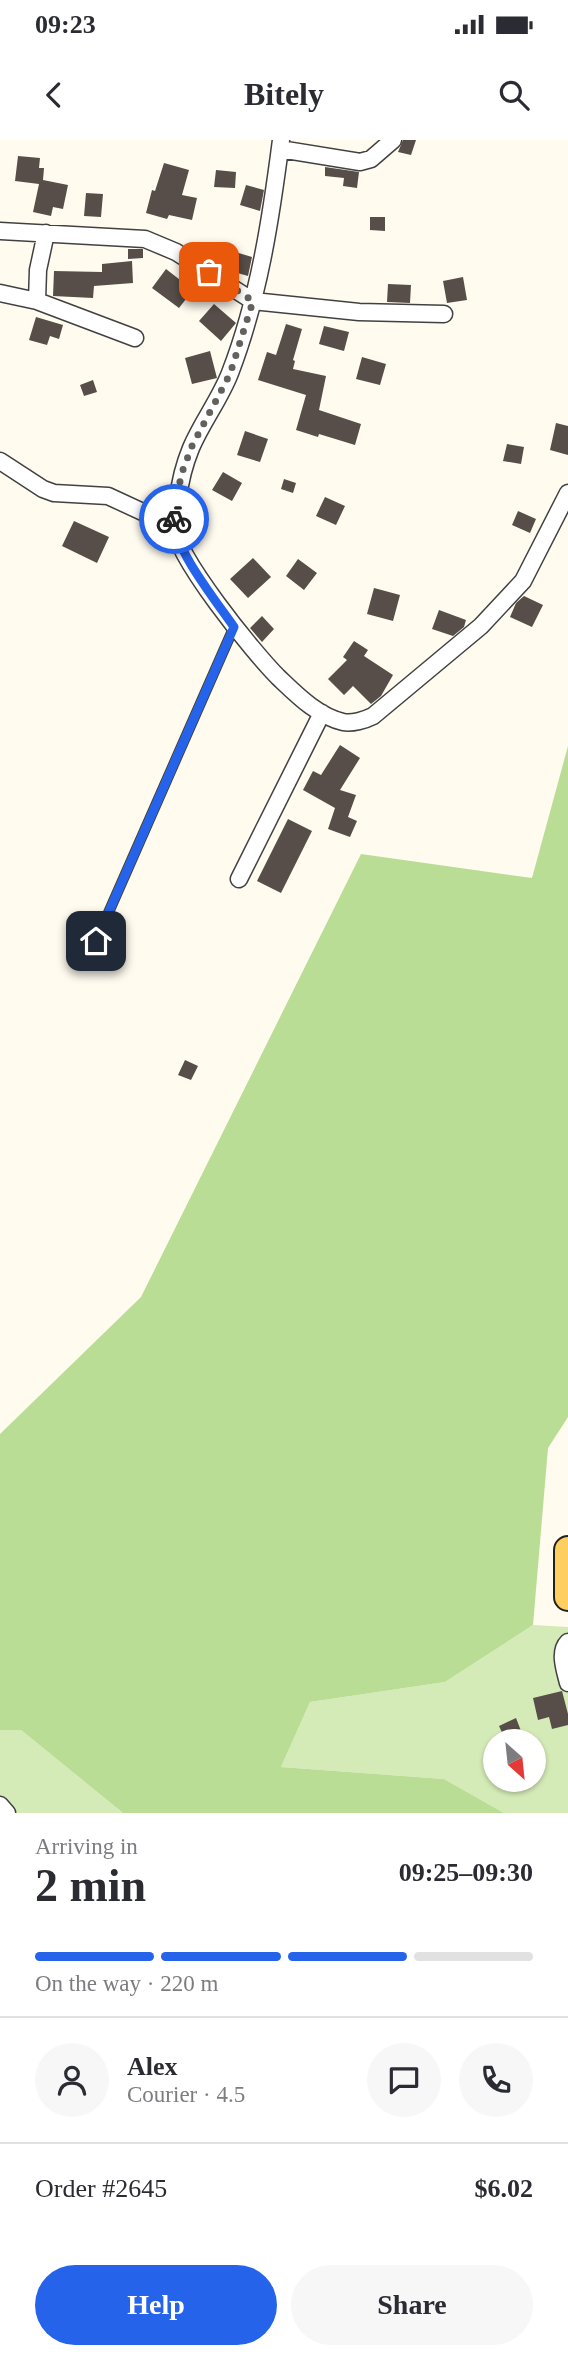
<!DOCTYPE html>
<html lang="en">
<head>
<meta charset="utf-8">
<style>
  body { margin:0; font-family:"Times New Roman",serif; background:#f7f7f7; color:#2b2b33; height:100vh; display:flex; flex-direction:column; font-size:26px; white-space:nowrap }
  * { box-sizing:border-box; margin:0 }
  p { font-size:23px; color:#7c7c81 }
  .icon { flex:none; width:38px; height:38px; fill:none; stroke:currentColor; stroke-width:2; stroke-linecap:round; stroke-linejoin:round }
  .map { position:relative; height:1673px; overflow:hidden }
  .side { display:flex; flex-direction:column; background:#fff; flex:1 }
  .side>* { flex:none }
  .needle { width:46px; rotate:153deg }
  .fabs { position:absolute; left:483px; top:1589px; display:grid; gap:14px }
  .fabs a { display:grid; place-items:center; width:63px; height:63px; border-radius:50%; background:#fff; box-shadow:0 2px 5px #0004; font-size:35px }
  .pin { position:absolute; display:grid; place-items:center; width:60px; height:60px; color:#fff; margin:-30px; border-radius:14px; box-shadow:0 4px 10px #0006 }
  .courier { position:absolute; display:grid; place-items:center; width:70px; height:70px; margin:-35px; border:5px solid #2563eb; border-radius:50%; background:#fff; color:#222; box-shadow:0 2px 9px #0007 }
  .head em { font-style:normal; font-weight:700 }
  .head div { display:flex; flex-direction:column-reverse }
  .head { display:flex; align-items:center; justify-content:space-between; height:119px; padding:0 35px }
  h1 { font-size:46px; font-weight:700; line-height:52px }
  .bar { display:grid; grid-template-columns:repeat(4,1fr); gap:10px 7px; align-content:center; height:84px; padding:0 35px }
  .bar i { height:9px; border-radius:5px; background:#e1e1e2 }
  .bar .on { background:#2563eb }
  .bar p { grid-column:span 4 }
  .line { display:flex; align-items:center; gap:18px; padding:0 35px; border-top:2px solid #e1e1e2 }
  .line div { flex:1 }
  .round { display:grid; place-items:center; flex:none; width:74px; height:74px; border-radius:37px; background:#f7f7f7 }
  .button { display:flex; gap:14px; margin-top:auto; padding:14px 35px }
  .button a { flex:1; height:80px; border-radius:42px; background:#2563eb; color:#fff; font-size:28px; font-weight:700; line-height:80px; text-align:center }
  .button a+a { background:#f7f7f7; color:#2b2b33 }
  .status { display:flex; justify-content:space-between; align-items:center; height:49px; padding:0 35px; background:#fff; direction:ltr }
  .status svg { height:19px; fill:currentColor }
  header { display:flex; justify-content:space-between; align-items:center; height:91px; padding:0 35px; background:#fff; font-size:32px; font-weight:700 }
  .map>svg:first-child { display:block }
  .green { fill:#d5ebb7; fill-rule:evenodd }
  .forest { fill:#badd95 }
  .building { fill:#574e4a }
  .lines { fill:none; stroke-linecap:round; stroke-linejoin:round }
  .lane-casing { stroke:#414141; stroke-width:11 }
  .street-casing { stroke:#414141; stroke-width:19 }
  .primary-casing { stroke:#1f1f1f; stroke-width:30 }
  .lane { stroke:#fff; stroke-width:8 }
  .street { stroke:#fff; stroke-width:16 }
  .primary { stroke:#fece60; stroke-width:26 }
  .done { stroke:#62615d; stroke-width:7; stroke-dasharray:0 12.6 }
  .route { stroke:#2563eb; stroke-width:9 }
</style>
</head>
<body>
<div class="status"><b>09:23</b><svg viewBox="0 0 49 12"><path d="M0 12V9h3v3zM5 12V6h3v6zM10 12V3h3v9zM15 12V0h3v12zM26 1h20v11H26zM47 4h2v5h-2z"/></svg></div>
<header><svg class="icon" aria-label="back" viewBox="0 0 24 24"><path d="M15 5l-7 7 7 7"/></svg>Bitely<svg class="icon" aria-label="search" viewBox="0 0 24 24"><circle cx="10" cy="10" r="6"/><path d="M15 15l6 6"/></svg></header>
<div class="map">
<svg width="568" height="1673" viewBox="0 0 568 1673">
  <rect width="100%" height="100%" fill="#fffbef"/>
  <path class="green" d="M533,1485L568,1487V1673H504L444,1639L281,1627L310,1562L445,1542ZM495,1601H534V1640H495Z
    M0,1590H21L123,1673H0Z"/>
  <path class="forest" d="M568,606V1277L548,1308L533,1485L445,1542L310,1562L281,1627L444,1639L504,1673H123L21,1590H0V1294L141,1157L361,714L532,738Z"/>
  <path class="building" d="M403,0H416L411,15L398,12Z
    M18,16L40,18L39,28H44L43,40L68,45L63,69L53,67L51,76L33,72L39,44L15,41Z
    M164,23L189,30L182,55L197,58L192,80L169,75L167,79L146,73L152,50L155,51Z
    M325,27L359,32L357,48L343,46L344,38L325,36Z
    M216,30L236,32L235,48L214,47Z
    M246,45L264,50L260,71L240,65Z
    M86,53L103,54L101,77L84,76Z
    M370,77H385V91L370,90Z
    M128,109H143V118L128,119Z
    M232,111L252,117L248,136L227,130Z
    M132,121L133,143L94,146L93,158L53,156L54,131L102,132V124Z
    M166,129L193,150L179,168L152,148Z
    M463,137L467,160L447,163L443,141Z
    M388,144L411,145L410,163L387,162Z
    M214,164L236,183L221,201L199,181Z
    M36,177L63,185L59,199L50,196L47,205L29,200Z
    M286,184L302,189L293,220L295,221L293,229L326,236L319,270L361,284L355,305L319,294L318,297L296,290L306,255L258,240L267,212L276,215Z
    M324,186L349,192L344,211L319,204Z
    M210,211L217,238L192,244L185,218Z
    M362,217L386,224L380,245L356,239Z
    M93,240L97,252L84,256L80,245Z
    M556,283L568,286V315L550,310Z
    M245,291L268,299L260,322L237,315Z
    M507,304L524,307L521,324L503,321Z
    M223,332L242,343L232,361L212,350Z
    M284,339L296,343L293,353L281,349Z
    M325,357L345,366L336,385L316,376Z
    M518,371L536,379L530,393L512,385Z
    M74,381L109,397L97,423L62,406Z
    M253,418L271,437L248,458L230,439Z
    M298,419L317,433L304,450L286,436Z
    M374,448L400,455L393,481L367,474Z
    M524,456L543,465L532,487L510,477L516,463Z
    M439,470L466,480L464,487L453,496L432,489Z
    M262,476L274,489L262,502L250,488Z
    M354,501L368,510L364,516L393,535L381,556L371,564L353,546L344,555L328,539L347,520L343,517Z
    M340,605L360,618L340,650L356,655L348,677L357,681L350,697L328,689L335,668L303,650L313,631L321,635Z
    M288,679L312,691L281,753L257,741Z
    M185,920L198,926L191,940L178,935Z
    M562,1551L568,1574V1585L552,1589L549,1577L538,1580L533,1558Z
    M516,1578L523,1596L506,1601L499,1586Z"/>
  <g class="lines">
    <defs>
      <path id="lane" d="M96,801L234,487"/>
      <path id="street" d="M281,0C271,78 259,158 230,233C220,259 202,282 191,308C184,325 180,341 178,359C176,367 173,377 174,385C175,416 254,513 278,537C296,554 317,576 343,582C352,584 365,580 373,576L481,486L523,441L568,353
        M280,9L360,22L371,19L393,0
        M0,91L145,99L176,112L253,161L359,172L444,174
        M0,153L37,161L135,198
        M37,161L38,130L46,93
        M0,321L43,349L54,353L108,356L173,386
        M239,739L322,573
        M568,1502C558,1512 565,1530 568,1543
        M0,1665L7,1673"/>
      <path id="primary" d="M568,1410V1457"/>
    </defs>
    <use href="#lane" class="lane-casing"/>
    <use href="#street" class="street-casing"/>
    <use href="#primary" class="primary-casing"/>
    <use href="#lane" class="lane"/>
    <use href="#street" class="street"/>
    <use href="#primary" class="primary"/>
  </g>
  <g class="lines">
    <path class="done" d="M174,379L181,335L192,306L230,234L253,161L209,132"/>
    <path class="route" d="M96,801L234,487C219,465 171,405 174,379"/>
  </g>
</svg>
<div class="fabs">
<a><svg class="needle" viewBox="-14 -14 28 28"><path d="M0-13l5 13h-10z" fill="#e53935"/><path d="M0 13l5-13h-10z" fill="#7c7c81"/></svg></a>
</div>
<div class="pin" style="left:209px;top:132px;background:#ea580c"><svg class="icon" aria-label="bag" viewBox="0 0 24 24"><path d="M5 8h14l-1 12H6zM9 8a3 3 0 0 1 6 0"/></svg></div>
<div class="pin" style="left:96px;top:801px;background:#1f2937"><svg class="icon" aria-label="home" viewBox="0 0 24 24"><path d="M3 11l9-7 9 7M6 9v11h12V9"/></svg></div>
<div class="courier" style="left:174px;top:379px"><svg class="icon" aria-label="bike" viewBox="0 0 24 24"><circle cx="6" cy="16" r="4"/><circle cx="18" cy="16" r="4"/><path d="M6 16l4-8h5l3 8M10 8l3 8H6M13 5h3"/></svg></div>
</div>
<section class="side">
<div class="head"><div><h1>2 min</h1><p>Arriving in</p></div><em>09:25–09:30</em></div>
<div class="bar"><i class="on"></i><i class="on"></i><i class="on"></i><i></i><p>On the way · 220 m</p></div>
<div class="line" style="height:126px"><a class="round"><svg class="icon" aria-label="person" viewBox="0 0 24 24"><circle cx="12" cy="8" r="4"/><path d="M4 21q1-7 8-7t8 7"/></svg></a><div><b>Alex</b><p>Courier · 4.5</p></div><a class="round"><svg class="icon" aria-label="chat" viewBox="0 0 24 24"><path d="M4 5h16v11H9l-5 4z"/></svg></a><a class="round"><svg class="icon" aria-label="phone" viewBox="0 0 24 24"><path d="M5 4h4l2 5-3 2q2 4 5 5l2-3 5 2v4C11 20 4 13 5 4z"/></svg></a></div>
<div class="line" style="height:91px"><div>Order #2645</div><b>$6.02</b></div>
<div class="button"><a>Help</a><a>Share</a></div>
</section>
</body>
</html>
